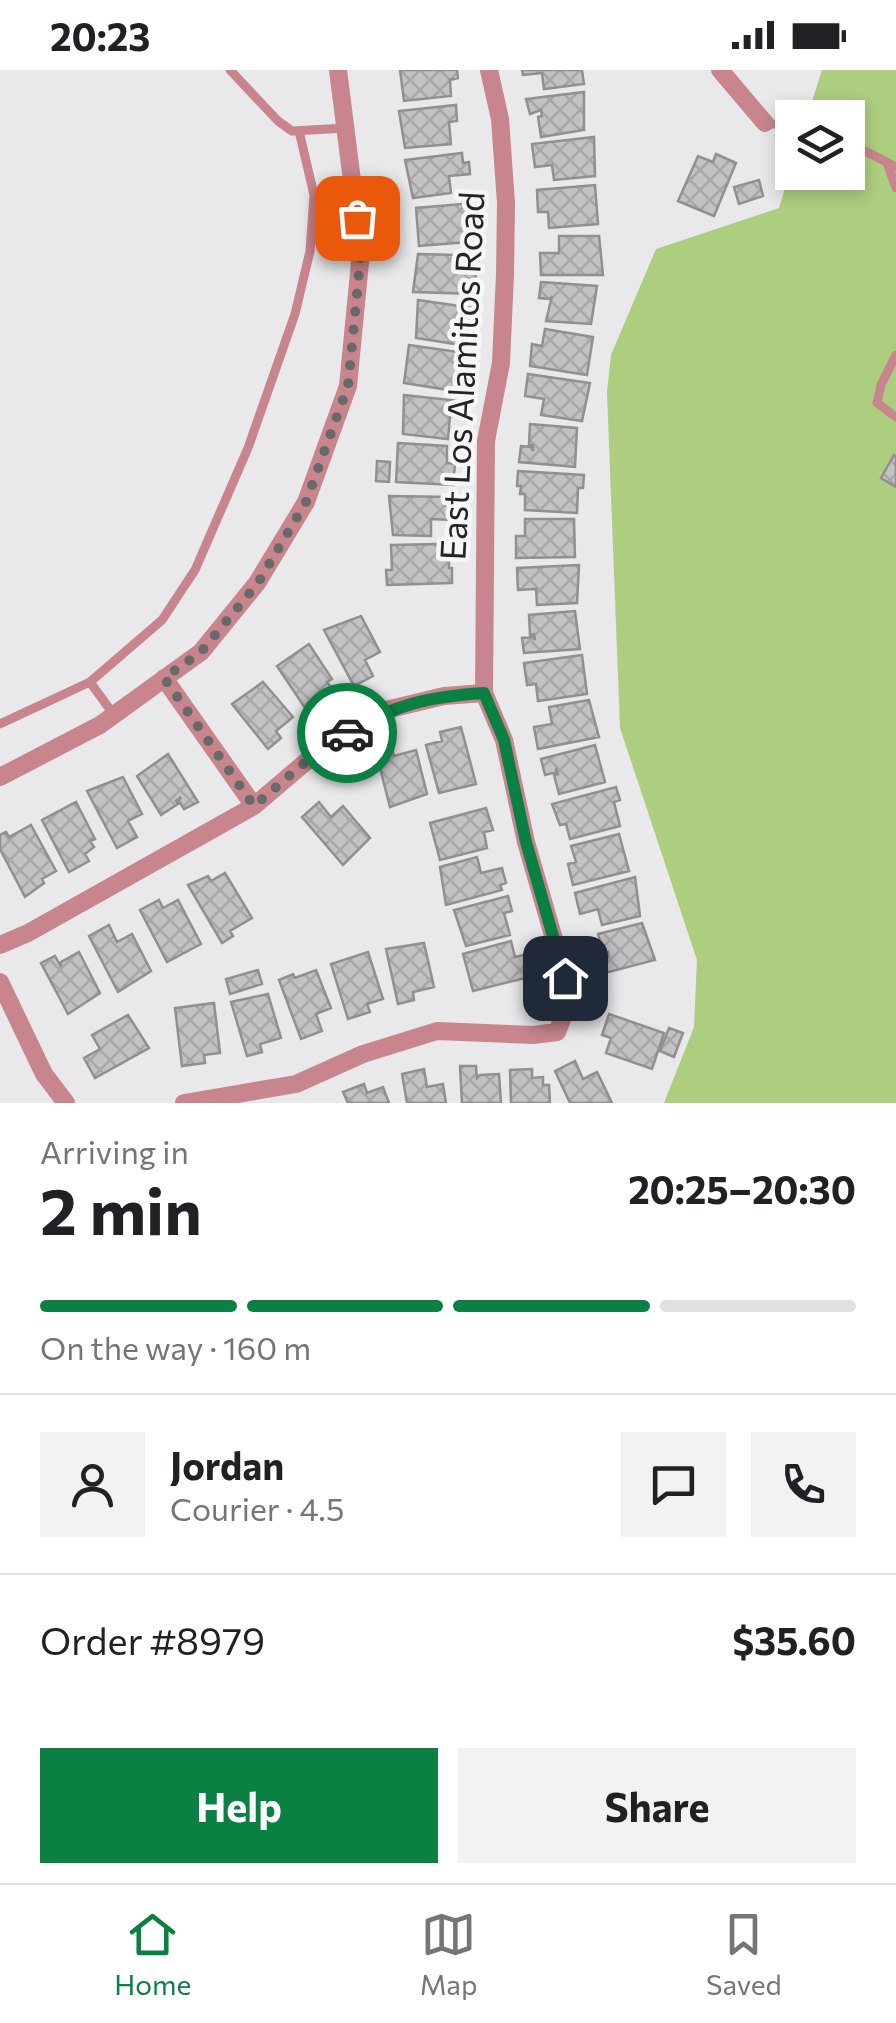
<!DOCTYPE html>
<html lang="en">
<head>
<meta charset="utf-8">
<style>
  body { margin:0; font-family:Commissioner,sans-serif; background:#f2f2f2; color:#202124; height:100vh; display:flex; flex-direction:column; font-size:38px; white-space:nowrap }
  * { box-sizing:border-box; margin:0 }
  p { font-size:32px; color:#757577 }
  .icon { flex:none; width:55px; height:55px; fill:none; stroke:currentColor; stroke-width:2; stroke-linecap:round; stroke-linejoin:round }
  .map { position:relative; height:1033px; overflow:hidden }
  .panel { display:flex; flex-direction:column; background:#fff; flex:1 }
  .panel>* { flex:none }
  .fabs { position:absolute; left:775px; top:30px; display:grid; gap:20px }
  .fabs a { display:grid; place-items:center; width:90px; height:90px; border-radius:0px; background:#fff; box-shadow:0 5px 15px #0003; font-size:50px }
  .pin { position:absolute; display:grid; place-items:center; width:85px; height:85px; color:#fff; margin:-42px; border-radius:20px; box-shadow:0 5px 15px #0006 }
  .courier { position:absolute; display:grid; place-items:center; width:100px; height:100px; margin:-50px; border:8px solid #0b8043; border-radius:50%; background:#fff; color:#222; box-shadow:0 2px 12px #0007 }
  .overview em { font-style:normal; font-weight:700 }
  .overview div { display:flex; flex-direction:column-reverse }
  .overview { display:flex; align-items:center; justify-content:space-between; height:170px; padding:0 40px }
  h1 { font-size:65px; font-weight:700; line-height:75px }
  .bar { display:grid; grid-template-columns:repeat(4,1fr); gap:15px 10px; align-content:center; height:120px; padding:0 40px }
  .bar i { height:12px; border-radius:8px; background:#e0e0e0 }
  .bar .current { background:#0b8043 }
  .bar p { grid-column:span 4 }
  .line { display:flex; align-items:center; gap:25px; padding:0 40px; border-top:2px solid #e0e0e0 }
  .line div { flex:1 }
  .round { display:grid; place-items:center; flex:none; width:105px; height:105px; border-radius:0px; background:#f2f2f2 }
  .action { display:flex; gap:20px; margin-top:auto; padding:20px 40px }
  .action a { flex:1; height:115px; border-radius:0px; background:#0b8043; color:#fff; font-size:40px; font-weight:700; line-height:115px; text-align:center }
  .action a+a { background:#f2f2f2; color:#202124 }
  .status { display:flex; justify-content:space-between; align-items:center; height:70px; padding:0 50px; background:#fff; direction:ltr }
  .status svg { height:28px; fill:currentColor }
  .dock { display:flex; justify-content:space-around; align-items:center; height:140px; border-top:2px solid #e0e0e0; background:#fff; font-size:28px; color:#757577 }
  .dock a { display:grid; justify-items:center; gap:5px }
  .dock .current { color:#0b8043 }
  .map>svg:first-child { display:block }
  .grass { fill:#adcd7f }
  .building { fill:url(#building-cross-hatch); stroke:#909093; stroke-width:2.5 }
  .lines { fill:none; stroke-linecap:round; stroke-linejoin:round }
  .service { stroke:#c8858d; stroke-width:9 }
  .minor { stroke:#c8858d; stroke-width:18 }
  .done { stroke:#69696a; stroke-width:10; stroke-dasharray:0 18 }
  .route { stroke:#0b8043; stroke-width:12 }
  .labels { text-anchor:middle; stroke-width:9; stroke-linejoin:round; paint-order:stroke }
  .street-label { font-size:35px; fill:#242425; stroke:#f6f6f9 }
</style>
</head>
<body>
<div class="status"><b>20:23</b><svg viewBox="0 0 49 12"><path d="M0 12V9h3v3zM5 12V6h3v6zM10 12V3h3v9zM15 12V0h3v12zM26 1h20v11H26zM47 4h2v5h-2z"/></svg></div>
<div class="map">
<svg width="896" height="1033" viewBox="0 0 896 1033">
  <defs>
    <pattern id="building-cross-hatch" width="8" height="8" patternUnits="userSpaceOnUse" patternTransform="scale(2.5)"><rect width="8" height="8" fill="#c2c1c4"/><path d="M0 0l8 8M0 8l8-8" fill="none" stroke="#a7a6a8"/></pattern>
  </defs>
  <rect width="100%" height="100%" fill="#e9e8eb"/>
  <path class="grass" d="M822,0H896V1033H664L694,957L697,890L620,658L607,322L611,285L656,179L779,138L792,96V102H848V48L807,47Z"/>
  <path class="building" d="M400,0H457L458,8L450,10L451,26L404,31Z
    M522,0H582L584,14L544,19L542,3L523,5Z
    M584,22V60L541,67L538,47L542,46L541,40L530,44L526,29Z
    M456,35L457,51L449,52L451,74L405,78L399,41Z
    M594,67L595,106L554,110L552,95L535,97L532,74Z
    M462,83L463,93L469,92L470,104L449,106L451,123L413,128L405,90Z
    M716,84L736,93L714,146L678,131L698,86L713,92Z
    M759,110L763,126L739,134L734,117Z
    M595,115L598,154L549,158L548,142H538L537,120Z
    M473,133L475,155L466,156L468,172L419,176L416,138Z
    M559,166H599L603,205H541L540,183H559Z
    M418,184L456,185L455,201L476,202L475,224L413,222Z
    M541,212L597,216L591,254L546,251L552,226L550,229L539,228Z
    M418,230L474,238L472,254L464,253L461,275L416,268Z
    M545,259L593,267L587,305L530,296L532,274L542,276Z
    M409,275L458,282L456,299L465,300L461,322L404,313Z
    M528,304L590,313L582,351L541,345L544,329L525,326Z
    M404,325L460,331L459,347L450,346L448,369L403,364Z
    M530,354L577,358L575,397L519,392L521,376L531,377L533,381V375H529Z
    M398,373L447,376V393L455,394L453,415L396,412Z
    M894,385L896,386V417L881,408Z
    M377,391L390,392L389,412L376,411Z
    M518,401L584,405L583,418H578L577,443L525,440V424H520L521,416H517Z
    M389,426L453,427V450L431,449V466L393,465Z
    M525,449H574L575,487L516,488V466H525Z
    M438,474L444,475V490H449V498H452V513L387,515L386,500H392L391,475Z
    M579,495L577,533L537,535L536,519L518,520L517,498Z
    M575,541L580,579L524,583L522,568L533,567L535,570L534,564L530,565L529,545Z
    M361,546L380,582L365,590L373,606L354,616L324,560Z
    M309,574L332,609L327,612L332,619L323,625L327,631L309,644L277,596Z
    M582,585L587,624L538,631L536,614L527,615L524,593Z
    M263,612L293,647L276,661L281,668L268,679L232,634Z
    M589,630L599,667L538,679L534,657L552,654L549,637Z
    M461,657L476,714L439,723L426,675L442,671L440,662Z
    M595,675L605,712L559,724L554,705L558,704L556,698V702L545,705L541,689Z
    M392,678L394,686L416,680L427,724L390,737L376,682Z
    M168,684L198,732L184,739L179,731L181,727L176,731L178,734L161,745L137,706Z
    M123,707L142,744L128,751L137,767L117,778L87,721Z
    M616,717L620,730L614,732L620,756L570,769L566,754L560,755L552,734Z
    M76,732L95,769L90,771L94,777L85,784L89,791L69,802L42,750Z
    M319,732L331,747L343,736L370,768L343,795L302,747Z
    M486,738L493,760L484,762L487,778L440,790L430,753Z
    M31,755L56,801L42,809L44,813L25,827L0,779V765L6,762L9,767Z
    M619,764L629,801L573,815L568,794L576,792L571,776Z
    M477,787L481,803L502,798L506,813L500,815L502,820L446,835L440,797Z
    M225,803L252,848L230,861L233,866L222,873L188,815L208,806L211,811Z
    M635,807L640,846L602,855L598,839L580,844L575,823Z
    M508,826L512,841L504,843L510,865L466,876L454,840Z
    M159,830L163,838L178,830L201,874L167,892L140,840Z
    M642,853L655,890L601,904L597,888L607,885L609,888L608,882L604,884L598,864Z
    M109,855L117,872L132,864L151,901L118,922L89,866Z
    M511,871L515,887L524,885L529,907L473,921L463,884Z
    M424,873L434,917L413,922L414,930L398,934L386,879Z
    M79,882L100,923L68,944L41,893L55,886L61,897V892Z
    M368,882L383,929L367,934L370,942L348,949L331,894Z
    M258,900L262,914L230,924L226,909Z
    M316,900L331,938L316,944L322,961L301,969L279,910L293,904L295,908Z
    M268,924L281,968L260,974L262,982L247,986L231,932Z
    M214,933L220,983L204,985L205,993L182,996L175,938Z
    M609,944L664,963L652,999L606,983L611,968L602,965Z
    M128,945L149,978L95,1008L84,988L100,979L92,965Z
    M669,958L683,963L674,987L660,981Z
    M575,991L583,1009L597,1002L612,1033H570L555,1001Z
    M460,996H476L477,1008L480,1005L499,1004L501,1033H462Z
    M424,999L427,1017L443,1014L446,1033H407L402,1004Z
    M532,999V1008L543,1007V1015H549L550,1033H511L510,1000Z
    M364,1014L367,1023L383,1017L389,1033H348L343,1022Z"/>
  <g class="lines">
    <path class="service" d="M230,0L278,51L292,61L346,58
      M765,53L792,56
      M848,72L896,97
      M887,93L896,118
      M896,285L881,315L877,333L896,347
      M90,612L162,550L195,500L248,378L295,244L310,181L314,125L299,61
      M0,654L90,612L114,645"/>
    <path class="minor" d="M720,0L765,53
      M164,608L254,736
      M0,707L100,655L201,582L257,513L306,432L348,316L361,182L338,0
      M0,875L28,863L254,736L322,678L386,640L444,626L484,623
      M0,912L44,1004L66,1033
      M184,1033L296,1014L363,984L437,961L533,965L557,962L565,942V907L526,772L504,670L484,623L486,371L501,293L505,204L506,133L500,49L489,0"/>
  </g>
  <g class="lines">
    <path class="done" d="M347,663L322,678L254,736L164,608L201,582L258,513L306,432L348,316L361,182L357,148"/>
    <path class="route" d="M347,663C396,634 427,627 484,623L504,670L526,772L565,908"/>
  </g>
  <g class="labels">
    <g class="street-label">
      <text transform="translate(463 306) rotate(-87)" y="12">East Los Alamitos Road</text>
    </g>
  </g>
</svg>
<div class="fabs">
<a><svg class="icon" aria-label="layers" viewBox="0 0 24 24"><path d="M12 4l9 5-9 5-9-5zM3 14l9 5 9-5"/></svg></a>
</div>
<div class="pin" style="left:357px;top:148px;background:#ea580c"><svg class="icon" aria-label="bag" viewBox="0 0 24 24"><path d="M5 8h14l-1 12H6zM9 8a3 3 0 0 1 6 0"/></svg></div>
<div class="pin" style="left:565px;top:908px;background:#1f2937"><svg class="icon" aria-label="home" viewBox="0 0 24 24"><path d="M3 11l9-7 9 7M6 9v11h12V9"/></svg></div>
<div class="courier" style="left:347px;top:663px"><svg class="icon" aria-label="car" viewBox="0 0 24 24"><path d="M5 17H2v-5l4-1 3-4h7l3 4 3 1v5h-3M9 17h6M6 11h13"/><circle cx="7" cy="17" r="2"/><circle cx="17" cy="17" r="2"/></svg></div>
</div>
<section class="panel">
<div class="overview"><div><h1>2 min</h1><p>Arriving in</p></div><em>20:25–20:30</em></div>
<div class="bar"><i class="current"></i><i class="current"></i><i class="current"></i><i></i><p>On the way · 160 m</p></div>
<div class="line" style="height:180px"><a class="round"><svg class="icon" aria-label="person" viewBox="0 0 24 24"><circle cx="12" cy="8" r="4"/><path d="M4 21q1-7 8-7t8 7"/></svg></a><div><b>Jordan</b><p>Courier · 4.5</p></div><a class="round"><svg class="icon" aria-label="chat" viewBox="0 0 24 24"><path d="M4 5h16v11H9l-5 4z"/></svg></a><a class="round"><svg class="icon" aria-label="phone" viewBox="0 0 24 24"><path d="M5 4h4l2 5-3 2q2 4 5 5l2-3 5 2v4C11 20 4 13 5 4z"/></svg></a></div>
<div class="line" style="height:130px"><div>Order #8979</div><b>$35.60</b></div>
<div class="action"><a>Help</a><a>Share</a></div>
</section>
<nav class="dock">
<a class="current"><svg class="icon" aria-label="home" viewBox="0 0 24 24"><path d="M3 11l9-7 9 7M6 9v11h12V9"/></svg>Home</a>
<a><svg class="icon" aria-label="map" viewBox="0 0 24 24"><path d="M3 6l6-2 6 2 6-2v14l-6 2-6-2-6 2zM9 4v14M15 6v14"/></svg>Map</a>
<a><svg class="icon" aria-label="saved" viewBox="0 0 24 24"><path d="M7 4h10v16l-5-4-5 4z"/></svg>Saved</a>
</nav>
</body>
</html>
